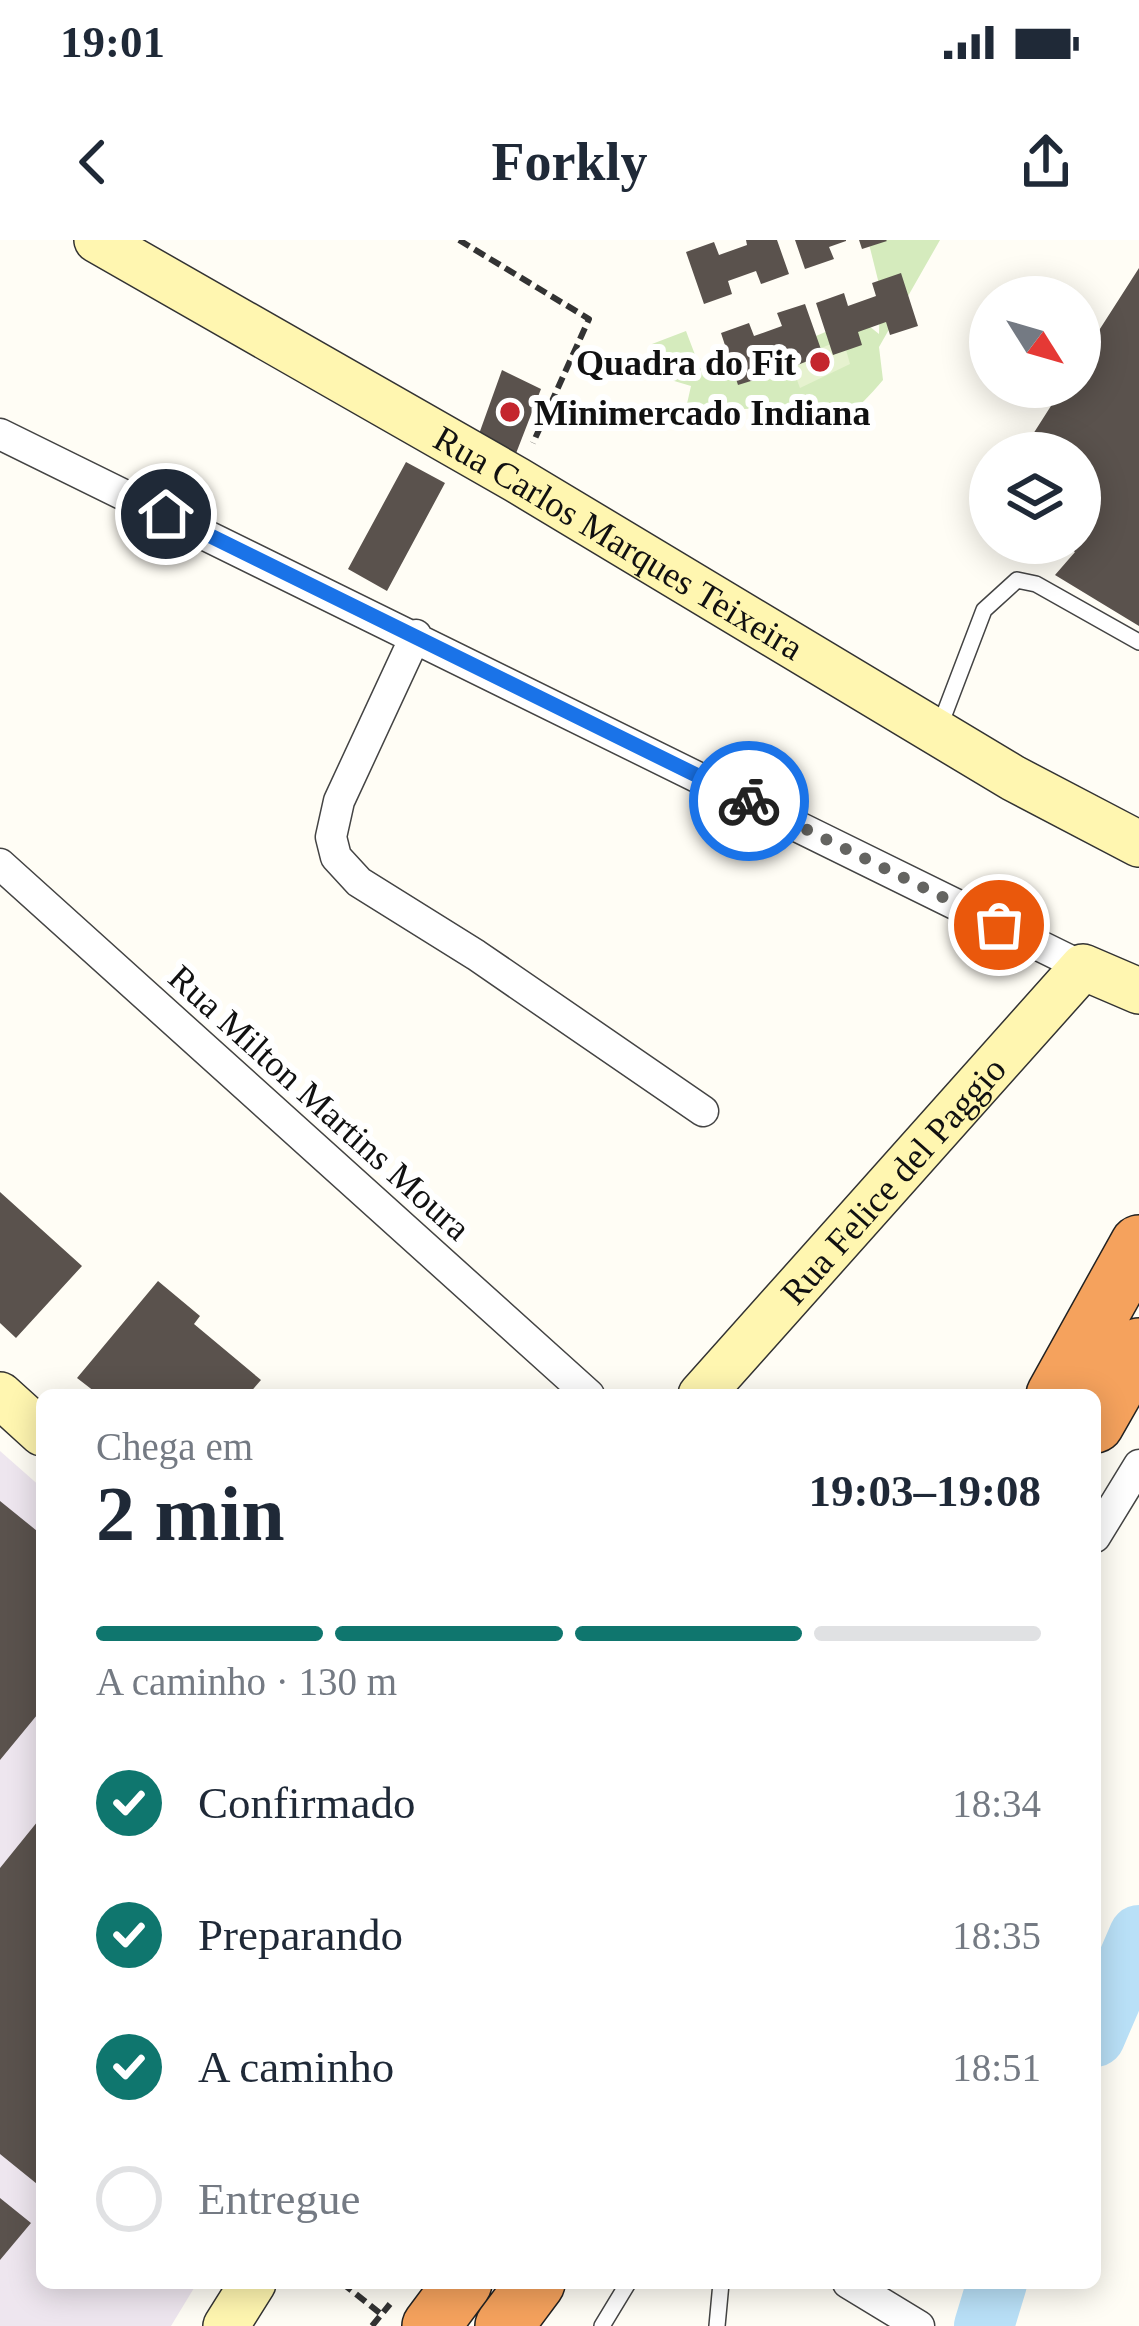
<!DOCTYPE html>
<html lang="pt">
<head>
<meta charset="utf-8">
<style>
  body { margin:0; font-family:Georgia,serif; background:#f6f6f7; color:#1f2937; height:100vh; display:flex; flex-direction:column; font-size:45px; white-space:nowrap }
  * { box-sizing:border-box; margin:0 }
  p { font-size:39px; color:#747a83 }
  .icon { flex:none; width:66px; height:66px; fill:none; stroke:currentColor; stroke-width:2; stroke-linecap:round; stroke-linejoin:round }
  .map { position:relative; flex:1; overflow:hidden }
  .side { position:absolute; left:36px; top:1149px; width:1065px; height:900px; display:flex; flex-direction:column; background:#fff; border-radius:18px; box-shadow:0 6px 30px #0003 }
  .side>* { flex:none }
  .needle { width:78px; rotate:127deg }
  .tools { position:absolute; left:969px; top:36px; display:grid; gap:24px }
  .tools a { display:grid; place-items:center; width:132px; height:132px; border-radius:50%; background:#fff; box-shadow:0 6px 30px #0003; font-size:60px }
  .pin { position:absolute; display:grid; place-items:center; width:102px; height:102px; color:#fff; margin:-51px; border:6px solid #fff; border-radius:50%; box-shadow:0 3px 12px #0007 }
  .courier { position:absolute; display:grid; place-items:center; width:120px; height:120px; margin:-60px; border:9px solid #1a73e8; border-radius:50%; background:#fff; color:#222; box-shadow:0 3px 15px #0007 }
  .overview em { font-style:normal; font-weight:700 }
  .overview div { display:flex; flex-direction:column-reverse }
  .overview { display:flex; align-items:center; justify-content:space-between; height:204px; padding:0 60px }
  h1 { font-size:78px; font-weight:700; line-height:90px }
  .bar { display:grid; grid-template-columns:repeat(4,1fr); gap:18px 12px; align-content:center; height:144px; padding:0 60px }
  .bar i { height:15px; border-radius:9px; background:#e0e1e3 }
  .bar .selected { background:#0f766e }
  .bar p { grid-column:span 4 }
  ol { padding:0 60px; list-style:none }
  li { display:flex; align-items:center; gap:36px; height:132px }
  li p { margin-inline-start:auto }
  li .icon { padding:12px; border-radius:50%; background:#0f766e; color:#fff; stroke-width:4 }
  li:last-child { color:#747a83 }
  li i { width:66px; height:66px; border:6px solid #e0e1e3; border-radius:50% }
  .status { display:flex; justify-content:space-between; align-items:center; height:84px; padding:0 60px; background:#fff; direction:ltr }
  .status svg { height:33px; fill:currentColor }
  header { display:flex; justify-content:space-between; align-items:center; height:156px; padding:0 60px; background:#fff; font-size:54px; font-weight:700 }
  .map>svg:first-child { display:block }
  .industrial { fill:#eee6ef }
  .green { fill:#d5ebbd }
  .pitch { fill:#e6f2cf }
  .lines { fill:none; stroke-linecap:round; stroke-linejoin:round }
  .river { stroke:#b9e0f7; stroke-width:60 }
  .building { fill:#5a524d }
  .lane-casing { stroke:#444; stroke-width:18 }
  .street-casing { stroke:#444; stroke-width:33 }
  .secondary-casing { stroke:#333; stroke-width:48 }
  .highway-casing { stroke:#222; stroke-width:60 }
  .path { stroke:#333; stroke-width:6; stroke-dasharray:12 6; stroke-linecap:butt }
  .lane { stroke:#fff; stroke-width:15 }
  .street { stroke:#fff; stroke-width:30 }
  .secondary { stroke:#fff6b0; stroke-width:45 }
  .highway { stroke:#f5a25d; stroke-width:57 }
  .done { stroke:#646461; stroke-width:12; stroke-dasharray:0 21.6 }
  .route { stroke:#1a73e8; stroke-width:15 }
  .poi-dot { fill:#c4262e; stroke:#fff; stroke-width:4.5 }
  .labels { text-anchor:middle; stroke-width:12; stroke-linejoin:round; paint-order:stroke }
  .poi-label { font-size:36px; font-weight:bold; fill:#111; stroke:#fff; text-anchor:end }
  .street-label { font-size:36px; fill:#111; stroke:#fff }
</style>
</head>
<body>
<div class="status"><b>19:01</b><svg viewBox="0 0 49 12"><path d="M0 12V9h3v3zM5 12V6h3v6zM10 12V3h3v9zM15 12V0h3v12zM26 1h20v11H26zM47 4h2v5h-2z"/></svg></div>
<header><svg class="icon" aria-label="back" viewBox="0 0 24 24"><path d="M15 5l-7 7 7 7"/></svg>Forkly<svg class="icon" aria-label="share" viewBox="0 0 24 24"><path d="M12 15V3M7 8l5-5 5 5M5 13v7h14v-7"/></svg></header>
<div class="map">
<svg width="1139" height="2086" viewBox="0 0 1139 2086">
  <rect width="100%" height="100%" fill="#fffdf5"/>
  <path class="industrial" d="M0,1211L42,1248V2043H197L171,2086H0Z"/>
  <path class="green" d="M868,0H940L879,107L883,140C825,208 828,176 759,169C736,167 707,174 684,177L691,146L654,135L647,120L652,104L686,91L700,128H739L859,78L879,94L880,48Z"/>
  <path class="pitch" d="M843,99L850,124L800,148L790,121Z"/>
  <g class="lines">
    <path class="river" d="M1095,1797L1139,1695
      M984,2086L997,2043"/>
  </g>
  <path class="building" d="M746,0H777L789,34L761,44L756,31L728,41L732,54L704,64L686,12L714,2L719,15L747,5Z
    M795,0H846V1L829,7L834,19L805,29Z
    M859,0H886L887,1L862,9Z
    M1139,28V386L1055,335L1075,312L1062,303H1080V213H1021L1063,147H1080V120Z
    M901,33L918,86L890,95L886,82L858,92L862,105L833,115L816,63L844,53L848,66L876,56L872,43Z
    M805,64L823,115L795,126L790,112L762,122L767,136L738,145L721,93L749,83L754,96L782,86L777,73Z
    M502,130L541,149L515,216L479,194Z
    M406,222L445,243L387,351L348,329Z
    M0,952L82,1026L16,1098L0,1083Z
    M158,1041L200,1076L194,1084L261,1140L248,1155H99L77,1138Z
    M0,1261L42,1295V1469L0,1520Z
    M42,1576V1948L0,1914V1628Z
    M0,1958L31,1983L0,2020Z"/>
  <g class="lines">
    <defs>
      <path id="lane" d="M939,488L984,370L1017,340L1036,344L1139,402
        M602,2086L628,2043
        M717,2086L721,2043"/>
      <path id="street" d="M0,194L1083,727
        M416,395L339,561L331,597L336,617L359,642L476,715L703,871
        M0,624L589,1155
        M1095,1297L1139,1225
        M848,2043L919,2086"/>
      <g id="secondary">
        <path id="s1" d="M97,0L517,240L1013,538L1139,604"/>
        <path d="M0,1155L42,1193"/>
        <path id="s2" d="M701,1155L1083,727L1139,751"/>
        <path d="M226,2086L253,2043"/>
      </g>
      <path id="highway" d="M1055,1155L1139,1004
        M1095,1184L1139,1107
        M431,2086L463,2043
        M504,2086L536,2043"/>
    </defs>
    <use href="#lane" class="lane-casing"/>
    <use href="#street" class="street-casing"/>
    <use href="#secondary" class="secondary-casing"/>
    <use href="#highway" class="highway-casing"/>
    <path class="path" d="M459,0L589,79L533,203
      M342,2043L381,2074
      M372,2086L390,2064"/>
    <use href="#lane" class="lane"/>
    <use href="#street" class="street"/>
    <use href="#secondary" class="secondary"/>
    <use href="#highway" class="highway"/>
  </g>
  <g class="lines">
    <path class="done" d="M749,561L999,685"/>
    <path class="route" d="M166,274L749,561"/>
  </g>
  <g class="poi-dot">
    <circle cx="820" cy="122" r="12"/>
    <circle cx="510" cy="172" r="12"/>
  </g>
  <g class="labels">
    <g class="poi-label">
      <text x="796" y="135">Quadra do Fit</text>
      <text x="534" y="185" text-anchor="start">Minimercado Indiana</text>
    </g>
    <g class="street-label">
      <text dy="13" stroke="none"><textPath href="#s1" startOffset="603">Rua Carlos Marques Teixeira</textPath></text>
      <text transform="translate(320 862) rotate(42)" y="13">Rua Milton Martins Moura</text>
      <text dy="13" stroke="none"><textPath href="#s2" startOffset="288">Rua Felice del Paggio</textPath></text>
    </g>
  </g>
</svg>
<div class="tools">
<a><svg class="needle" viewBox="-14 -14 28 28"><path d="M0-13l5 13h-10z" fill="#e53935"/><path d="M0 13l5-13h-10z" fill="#747a83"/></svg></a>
<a><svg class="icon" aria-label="layers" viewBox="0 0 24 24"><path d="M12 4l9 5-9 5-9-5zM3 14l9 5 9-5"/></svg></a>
</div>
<div class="pin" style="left:999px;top:685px;background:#ea580c"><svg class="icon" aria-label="bag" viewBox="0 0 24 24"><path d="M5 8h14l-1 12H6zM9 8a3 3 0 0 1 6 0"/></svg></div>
<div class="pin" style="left:166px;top:274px;background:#1f2937"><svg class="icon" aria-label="home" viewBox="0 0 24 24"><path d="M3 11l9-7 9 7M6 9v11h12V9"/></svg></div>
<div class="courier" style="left:749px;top:561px"><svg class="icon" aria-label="bike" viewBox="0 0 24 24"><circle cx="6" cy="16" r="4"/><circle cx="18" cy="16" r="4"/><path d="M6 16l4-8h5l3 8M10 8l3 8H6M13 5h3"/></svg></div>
<section class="side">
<div class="overview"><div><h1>2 min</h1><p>Chega em</p></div><em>19:03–19:08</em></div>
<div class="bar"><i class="selected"></i><i class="selected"></i><i class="selected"></i><i></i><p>A caminho · 130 m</p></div>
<ol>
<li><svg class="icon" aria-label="check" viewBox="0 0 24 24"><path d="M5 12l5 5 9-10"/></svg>Confirmado<p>18:34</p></li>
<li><svg class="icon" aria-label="check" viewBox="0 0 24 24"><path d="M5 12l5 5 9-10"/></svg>Preparando<p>18:35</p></li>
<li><svg class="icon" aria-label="check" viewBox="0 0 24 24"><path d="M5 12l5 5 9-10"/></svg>A caminho<p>18:51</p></li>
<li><i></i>Entregue</li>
</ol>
</section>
</div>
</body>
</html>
